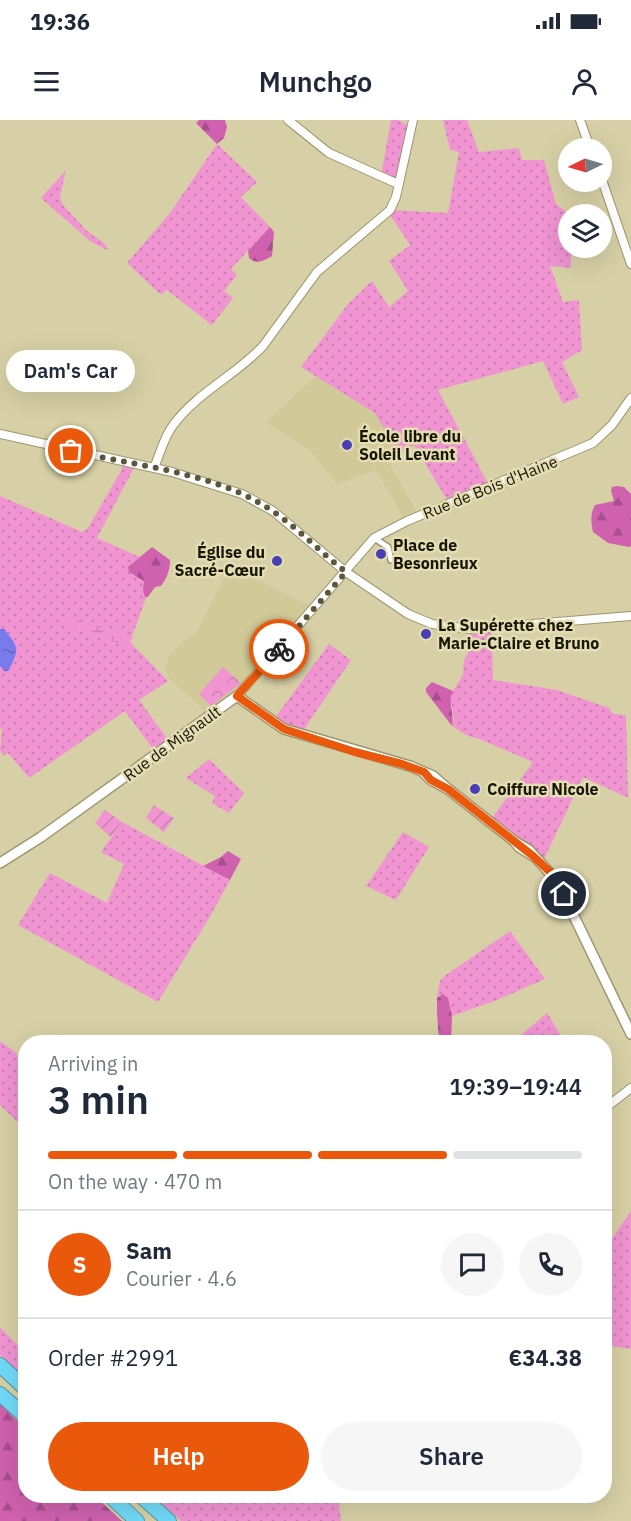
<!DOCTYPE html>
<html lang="en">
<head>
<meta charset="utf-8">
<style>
  body { margin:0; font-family:"IBM Plex Sans",sans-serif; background:#f6f6f7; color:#1f2937; height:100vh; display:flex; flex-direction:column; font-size:22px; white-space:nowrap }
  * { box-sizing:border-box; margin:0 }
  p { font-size:20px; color:#747a83 }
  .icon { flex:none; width:33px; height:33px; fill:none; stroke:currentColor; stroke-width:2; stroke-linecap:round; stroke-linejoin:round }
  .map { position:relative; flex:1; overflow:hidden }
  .details { position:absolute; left:18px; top:915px; width:594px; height:468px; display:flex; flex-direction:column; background:#fff; border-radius:24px; box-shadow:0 6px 24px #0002 }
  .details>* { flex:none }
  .needle { width:39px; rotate:265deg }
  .fabs { position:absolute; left:558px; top:18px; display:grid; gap:12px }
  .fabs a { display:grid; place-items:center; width:54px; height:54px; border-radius:50%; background:#fff; box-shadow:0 6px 24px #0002; font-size:30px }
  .pin { position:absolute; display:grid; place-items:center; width:51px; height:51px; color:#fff; margin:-26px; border:3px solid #fff; border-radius:50%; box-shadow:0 2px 6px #0007 }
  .courier { position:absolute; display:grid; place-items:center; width:60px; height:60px; margin:-30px; border:4px solid #ea580c; border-radius:50%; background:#fff; color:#222; box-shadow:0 2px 8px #0007 }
  .bubble { position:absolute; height:42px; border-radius:21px; background:#fff; box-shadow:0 6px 24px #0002; font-size:20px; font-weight:600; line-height:42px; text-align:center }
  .summary em { font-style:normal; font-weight:600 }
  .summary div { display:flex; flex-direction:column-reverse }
  .summary { display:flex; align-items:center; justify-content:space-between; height:102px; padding:0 30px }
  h1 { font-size:39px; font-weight:600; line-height:45px }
  .bar { display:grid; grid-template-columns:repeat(4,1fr); gap:9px 6px; align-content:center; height:72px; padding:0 30px }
  .bar i { height:8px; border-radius:4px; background:#e0e1e3 }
  .bar .active { background:#ea580c }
  .bar p { grid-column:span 4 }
  .line { display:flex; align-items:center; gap:15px; padding:0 30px; border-top:2px solid #e0e1e3 }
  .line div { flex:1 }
  .round { display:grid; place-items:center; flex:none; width:63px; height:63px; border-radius:32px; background:#f6f6f7 }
  .action { display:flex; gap:12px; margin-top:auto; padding:12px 30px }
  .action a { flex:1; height:69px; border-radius:36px; background:#ea580c; color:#fff; font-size:24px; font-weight:600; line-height:69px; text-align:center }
  .action a+a { background:#f6f6f7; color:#1f2937 }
  .status { display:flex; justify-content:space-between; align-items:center; height:42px; padding:0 30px; background:#fff; direction:ltr }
  .status svg { height:16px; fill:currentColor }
  header { display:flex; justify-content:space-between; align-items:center; height:78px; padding:0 30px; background:#fff; font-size:27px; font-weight:600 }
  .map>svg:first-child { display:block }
  .built { fill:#d1c997 }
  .grass { fill:url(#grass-dots) }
  .forest { fill:url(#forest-firs) }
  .wetland { fill:url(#wetland-marsh) }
  .park { fill:url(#park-crowns) }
  .garden { fill:url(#garden-furrows) }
  .water { fill:url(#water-ripples) }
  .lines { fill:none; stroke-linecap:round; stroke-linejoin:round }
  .pedestrian-casing { stroke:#9d966e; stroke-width:8 }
  .minor-casing { stroke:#9d966e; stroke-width:10 }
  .tertiary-casing { stroke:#9d966e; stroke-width:12 }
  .motorway-casing { stroke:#5295a3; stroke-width:16 }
  .pedestrian { stroke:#fff; stroke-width:5 }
  .minor { stroke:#fff; stroke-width:8 }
  .tertiary { stroke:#fff; stroke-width:9 }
  .motorway { stroke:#72d9f8; stroke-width:14 }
  .done { stroke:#5b573e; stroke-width:6; stroke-dasharray:0 10.8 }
  .route { stroke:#ea580c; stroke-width:8 }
  .poi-dot { fill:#483fb5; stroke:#e4ddb3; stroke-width:2 }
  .labels { text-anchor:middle; stroke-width:5; stroke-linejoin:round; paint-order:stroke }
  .poi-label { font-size:16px; font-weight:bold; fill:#181606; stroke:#e4ddb3; text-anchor:start }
  .street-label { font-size:16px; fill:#181606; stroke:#e4ddb3 }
</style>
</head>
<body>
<div class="status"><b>19:36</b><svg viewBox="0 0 49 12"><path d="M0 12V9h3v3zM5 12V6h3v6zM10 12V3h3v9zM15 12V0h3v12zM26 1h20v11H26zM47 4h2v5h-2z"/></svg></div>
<header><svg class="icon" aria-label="menu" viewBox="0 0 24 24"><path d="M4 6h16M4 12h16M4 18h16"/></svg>Munchgo<svg class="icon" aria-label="person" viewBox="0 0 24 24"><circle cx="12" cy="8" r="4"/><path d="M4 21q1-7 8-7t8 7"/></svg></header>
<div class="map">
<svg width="631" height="1401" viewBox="0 0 631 1401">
  <defs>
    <pattern id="grass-dots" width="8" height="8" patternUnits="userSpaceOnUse" patternTransform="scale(1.5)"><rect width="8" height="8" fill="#f094d2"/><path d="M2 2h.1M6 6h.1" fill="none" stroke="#cd7fb3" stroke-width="1.8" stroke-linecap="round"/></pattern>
    <pattern id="forest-firs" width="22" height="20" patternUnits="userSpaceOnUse" patternTransform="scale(1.5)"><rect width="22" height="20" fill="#cf61af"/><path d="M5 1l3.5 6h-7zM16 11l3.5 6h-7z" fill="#a74f8c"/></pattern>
    <pattern id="wetland-marsh" width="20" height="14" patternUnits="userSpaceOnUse" patternTransform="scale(1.5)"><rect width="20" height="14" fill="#f094d2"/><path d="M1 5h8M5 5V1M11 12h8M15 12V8" fill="none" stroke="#cd7fb3"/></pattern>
    <pattern id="park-crowns" width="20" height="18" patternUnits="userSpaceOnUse" patternTransform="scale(1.5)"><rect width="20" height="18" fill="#f094d2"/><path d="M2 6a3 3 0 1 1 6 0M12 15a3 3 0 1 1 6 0" fill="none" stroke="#cd7fb3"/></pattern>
    <pattern id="garden-furrows" width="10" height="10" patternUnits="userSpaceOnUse" patternTransform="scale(1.5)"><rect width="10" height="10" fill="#f094d2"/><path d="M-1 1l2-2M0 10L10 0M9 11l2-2" fill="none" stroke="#cd7fb3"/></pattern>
    <pattern id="water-ripples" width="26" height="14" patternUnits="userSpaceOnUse" patternTransform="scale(1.5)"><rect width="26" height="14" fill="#797aeb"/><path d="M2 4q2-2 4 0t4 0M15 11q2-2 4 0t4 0" fill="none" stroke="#6263bc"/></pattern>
  </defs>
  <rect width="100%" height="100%" fill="#d7d0a6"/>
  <path class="built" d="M316,256L375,293L400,336L389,343L419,396L406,401L376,350L337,364L311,331L266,302Z
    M230,446L310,486L245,563L207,593L170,559L165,549V546L169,536L188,517L195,515Z"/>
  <path class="grass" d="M391,0H398L410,7L398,64L381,56Z
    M443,0H467L479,32L519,28L522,40H544L556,84L569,94L568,128H571V148L550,146L563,182L579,180L582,230L562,242L579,277L563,284L543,241L438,270L490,367L449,383L414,325L399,334L375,293L301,247L348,184L372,161L389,187L408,171L389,141L410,125L388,92L390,90L448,93L459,32L450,30Z
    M217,24L257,62L241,77L270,107L231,149L237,155L224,171L233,178L212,205L167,170L161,175L127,143L170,93Z
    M66,50L60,76L62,84L87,111L104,123L109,131L90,121L41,78Z
    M123,342L136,344L97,418L158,445L130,522L168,561L139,580L169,621L155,632L125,591L29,658L8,633L3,636L0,630L2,609L0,608V376L82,412L88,408L122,349Z
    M492,510L493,560L557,570L609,588L613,594L626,595L628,678L583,657L543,741L492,698L533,642L477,618L468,616L452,606L454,599L450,576L463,555L464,541L468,533L471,511Z
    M329,524L351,540L300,615L272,602Z
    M209,639L244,673L229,693L212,683L215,676L186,658Z
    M122,702L230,760L212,793L158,882L18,805L50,753L107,783L124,744L101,732Z
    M403,712L429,727L396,780L366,766Z
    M510,811L545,859L497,880L452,896L448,878L440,875L437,878L440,861L446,855Z
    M547,893L565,922H518L519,917Z
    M0,921L14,931L25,945V1009L0,985Z
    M631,1091V1229L605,1225V1129Z
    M0,1207L25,1233V1258L0,1235Z
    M153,1376H338L341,1401H181Z"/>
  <path class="forest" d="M199,0H225L227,7L224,18L217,24L196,3Z
    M270,107L274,112L272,136C263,141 257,145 249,138L248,131Z
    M617,366L624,367L631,374V426L629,427L608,423L593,412C591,403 590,393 595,385L614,381L611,371L612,367Z
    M152,427L170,440C170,450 167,458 161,466L155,467L148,477H145L143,470L144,461L129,452L128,447Z
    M432,562L453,571C447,582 455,594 452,606L426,572V568Z
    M228,731L241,739L230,760L203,746L221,737Z
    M443,874L448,878L452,896L451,922H439L437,892V878Z
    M0,1284L25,1308L26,1376H95L122,1401H0Z"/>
  <path class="wetland" d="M62,496L133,517L130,522L133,524L129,527L62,503L59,498Z"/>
  <path class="park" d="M223,547L241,563L211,586L199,574Z"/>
  <path class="garden" d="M154,685L174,698L164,712L146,698Z
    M105,690L122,702L111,717L95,703Z"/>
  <path class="water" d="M0,509H4C20,528 19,530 8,551H4L0,546Z"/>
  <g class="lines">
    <defs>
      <path id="pedestrian" d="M374,418L388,427L391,440"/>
      <path id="minor" d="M288,0L329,33L398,64
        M580,0L590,28
        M602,60L631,144
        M0,314L172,352L242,374L273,391L346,452L408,494L432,504L470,509L631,496
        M154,348C160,334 164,316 174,304C198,272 236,255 263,226L317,152L390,90L396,77L413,0
        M237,576L374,418L407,401L593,323L612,305L631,278
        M604,989L631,968"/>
      <path id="tertiary" d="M448,669L514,721
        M533,736L519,727L514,721L529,730L557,761L631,914
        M0,743L41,717L237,576L284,609L410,646L433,656L448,669L431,660L424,653"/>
      <path id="motorway" d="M0,1245L26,1269
        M0,1274L26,1297
        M110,1376L137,1401
        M141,1376L169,1401"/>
    </defs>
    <use href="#pedestrian" class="pedestrian-casing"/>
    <use href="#minor" class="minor-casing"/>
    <use href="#tertiary" class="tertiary-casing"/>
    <use href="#motorway" class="motorway-casing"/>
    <use href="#pedestrian" class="pedestrian"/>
    <use href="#minor" class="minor"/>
    <use href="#tertiary" class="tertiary"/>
    <use href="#motorway" class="motorway"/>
  </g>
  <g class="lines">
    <path class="done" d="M71,331C129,344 204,352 256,381C290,399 316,429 346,452L279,529"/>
    <path class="route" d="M279,529L237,576L284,609L355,632L402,644L424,652L431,660L448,669L533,736L550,752L564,774"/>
  </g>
  <g class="poi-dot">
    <circle cx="347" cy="325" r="6"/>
    <circle cx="381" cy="434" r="6"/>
    <circle cx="277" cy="441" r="6"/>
    <circle cx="426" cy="514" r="6"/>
    <circle cx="475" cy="669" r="6"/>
  </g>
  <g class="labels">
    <g class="poi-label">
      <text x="359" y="322">École libre du<tspan x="359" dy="18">Soleil Levant</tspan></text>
      <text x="393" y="431">Place de<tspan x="393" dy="18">Besonrieux</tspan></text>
      <text x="265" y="438" text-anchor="end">Église du<tspan x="265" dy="18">Sacré-Cœur</tspan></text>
      <text x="438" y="511">La Supérette chez<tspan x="438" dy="18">Marie-Claire et Bruno</tspan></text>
      <text x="487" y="675">Coiffure Nicole</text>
    </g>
    <g class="street-label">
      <text transform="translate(490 367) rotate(-22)" y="6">Rue de Bois d'Haine</text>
      <text transform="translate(172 623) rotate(-36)" y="6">Rue de Mignault</text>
    </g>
  </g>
</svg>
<div class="fabs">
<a><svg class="needle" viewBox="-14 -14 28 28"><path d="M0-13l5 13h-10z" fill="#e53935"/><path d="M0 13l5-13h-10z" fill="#747a83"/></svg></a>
<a><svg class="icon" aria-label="layers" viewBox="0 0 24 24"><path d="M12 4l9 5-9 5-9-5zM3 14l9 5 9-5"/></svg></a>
</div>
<div class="pin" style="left:71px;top:331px;background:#ea580c"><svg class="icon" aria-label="bag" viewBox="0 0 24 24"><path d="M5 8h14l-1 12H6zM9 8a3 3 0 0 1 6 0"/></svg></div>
<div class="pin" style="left:564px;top:774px;background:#1f2937"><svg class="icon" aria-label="home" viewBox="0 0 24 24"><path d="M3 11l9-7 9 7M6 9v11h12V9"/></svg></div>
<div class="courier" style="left:279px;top:529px"><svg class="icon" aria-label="bike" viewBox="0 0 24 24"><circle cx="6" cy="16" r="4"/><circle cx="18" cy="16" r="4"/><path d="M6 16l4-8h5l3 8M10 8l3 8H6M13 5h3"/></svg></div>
<div class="bubble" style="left:6px;top:230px;width:129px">Dam's Car</div>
<section class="details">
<div class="summary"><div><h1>3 min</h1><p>Arriving in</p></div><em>19:39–19:44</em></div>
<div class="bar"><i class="active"></i><i class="active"></i><i class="active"></i><i></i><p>On the way · 470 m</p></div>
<div class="line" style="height:108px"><b class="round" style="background:#ea580c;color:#fff">S</b><div><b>Sam</b><p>Courier · 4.6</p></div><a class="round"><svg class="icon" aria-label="chat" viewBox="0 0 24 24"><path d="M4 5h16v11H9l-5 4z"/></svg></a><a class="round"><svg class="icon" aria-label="phone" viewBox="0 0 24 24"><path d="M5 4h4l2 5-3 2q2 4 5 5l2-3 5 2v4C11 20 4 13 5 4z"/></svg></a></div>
<div class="line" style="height:78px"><div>Order #2991</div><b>€34.38</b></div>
<div class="action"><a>Help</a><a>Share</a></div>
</section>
</div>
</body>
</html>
